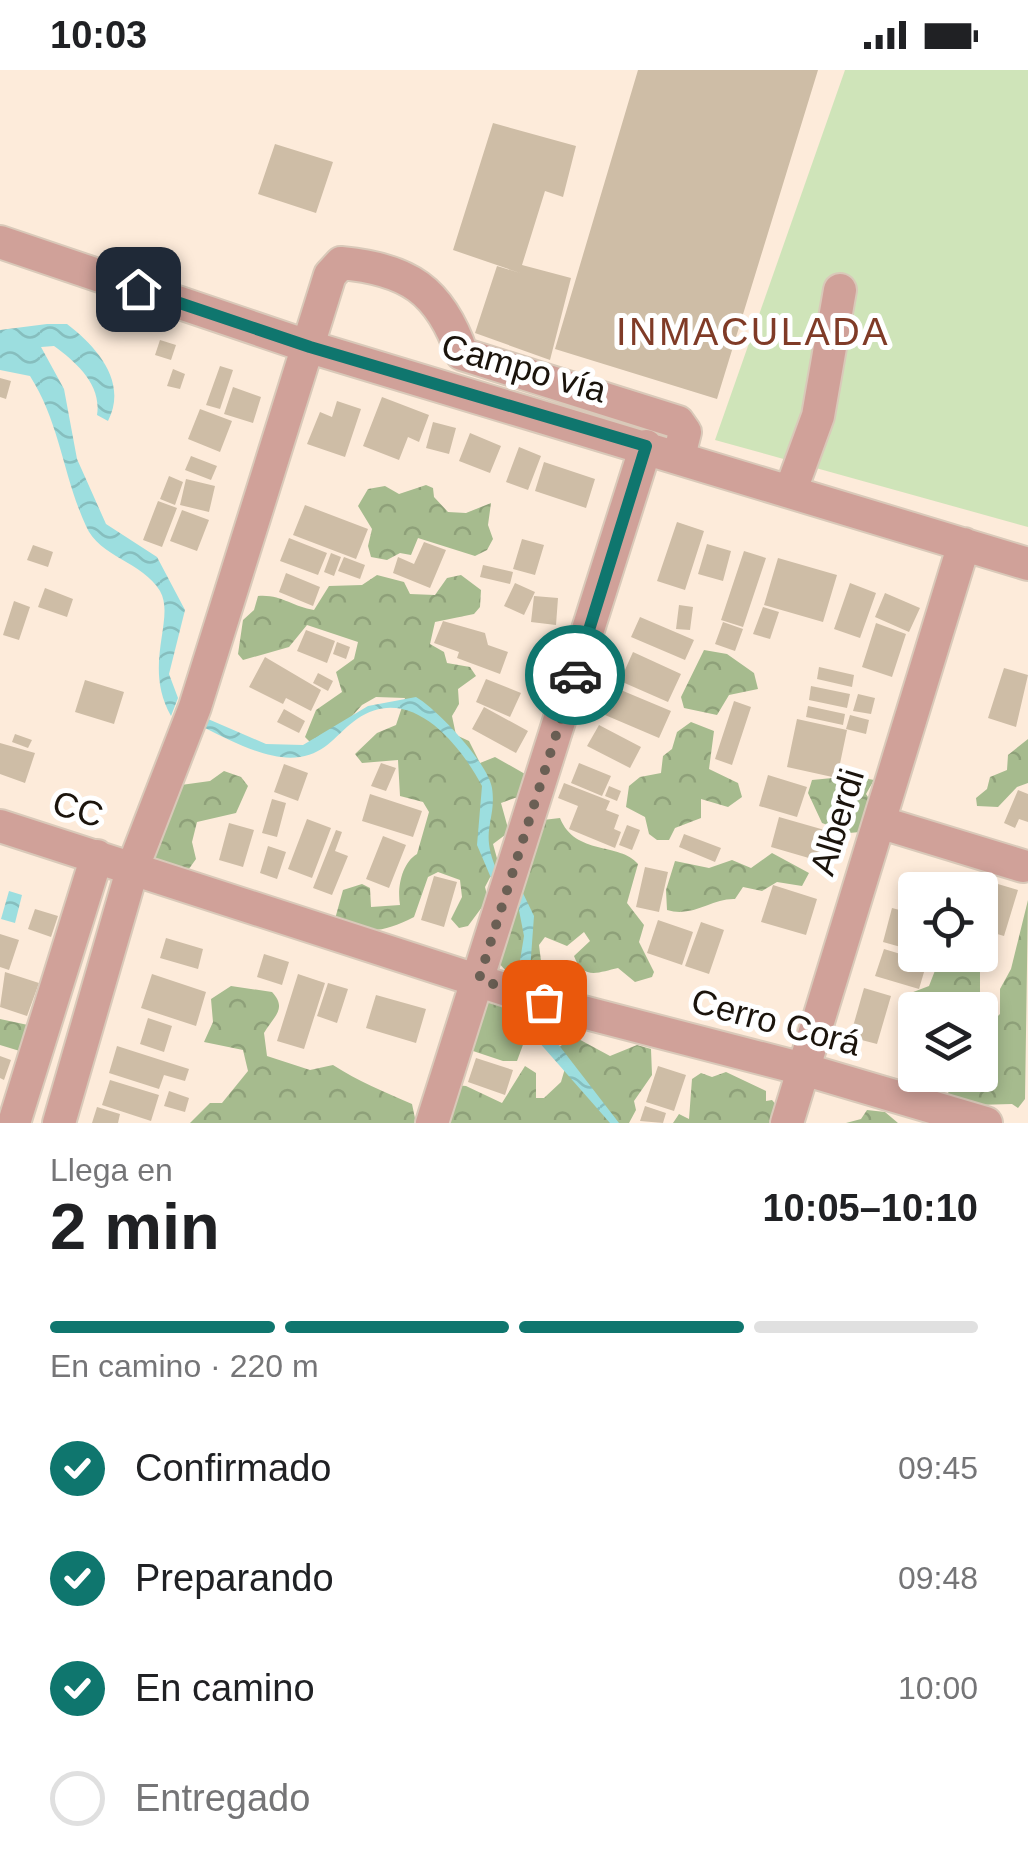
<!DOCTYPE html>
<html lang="es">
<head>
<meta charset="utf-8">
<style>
  body { margin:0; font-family:Helvetica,sans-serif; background:#f2f2f2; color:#202124; height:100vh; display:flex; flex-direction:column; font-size:38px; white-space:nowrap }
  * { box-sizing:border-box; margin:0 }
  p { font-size:32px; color:#757577 }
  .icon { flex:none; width:55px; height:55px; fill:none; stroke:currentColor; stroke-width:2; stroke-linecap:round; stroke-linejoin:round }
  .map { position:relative; height:1053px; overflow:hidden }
  .drawer { display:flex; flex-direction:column; background:#fff; flex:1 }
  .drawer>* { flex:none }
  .fabs { position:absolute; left:898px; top:802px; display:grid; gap:20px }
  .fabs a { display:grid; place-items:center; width:100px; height:100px; border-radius:10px; background:#fff; box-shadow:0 5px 15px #0003; font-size:50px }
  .pin { position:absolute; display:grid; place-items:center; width:85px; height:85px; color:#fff; margin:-42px; border-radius:20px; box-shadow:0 5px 15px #0006 }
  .courier { position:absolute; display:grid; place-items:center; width:100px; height:100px; margin:-50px; border:8px solid #0f766e; border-radius:50%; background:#fff; color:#222; box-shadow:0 2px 12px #0007 }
  .summary em { font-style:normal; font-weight:600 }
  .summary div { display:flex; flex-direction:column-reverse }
  .summary { display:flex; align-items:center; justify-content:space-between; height:170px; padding:0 50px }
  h1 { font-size:65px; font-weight:600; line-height:75px }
  .bar { display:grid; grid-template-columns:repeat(4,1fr); gap:15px 10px; align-content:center; height:120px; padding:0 50px }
  .bar i { height:12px; border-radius:8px; background:#e0e0e0 }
  .bar .active { background:#0f766e }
  .bar p { grid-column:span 4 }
  ol { padding:0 50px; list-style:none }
  li { display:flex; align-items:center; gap:30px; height:110px }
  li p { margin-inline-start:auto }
  li .icon { padding:10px; border-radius:50%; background:#0f766e; color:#fff; stroke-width:4 }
  li:last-child { color:#757577 }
  li i { width:55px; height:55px; border:5px solid #e0e0e0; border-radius:50% }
  .status { display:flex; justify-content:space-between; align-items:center; height:70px; padding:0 50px; background:#fff; direction:ltr }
  .status svg { height:28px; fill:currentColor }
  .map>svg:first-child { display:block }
  .forest { fill:url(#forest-crowns) }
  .pitch { fill:#cfe4b9 }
  .water { fill:url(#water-waves) }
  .building { fill:#cebda6 }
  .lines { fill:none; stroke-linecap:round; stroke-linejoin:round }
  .minor-casing { stroke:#d9c9b9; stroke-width:36 }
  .minor { stroke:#d0a199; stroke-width:32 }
  .done { stroke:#6a5f54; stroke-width:10; stroke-dasharray:0 18 }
  .route { stroke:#0f766e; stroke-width:12 }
  .labels { text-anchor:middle; stroke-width:10; stroke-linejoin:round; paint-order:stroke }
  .street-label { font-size:35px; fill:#1b140c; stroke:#fff }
  .neighbourhood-label { font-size:38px; letter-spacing:2.5px; fill:#803b27; stroke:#fff }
</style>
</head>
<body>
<div class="status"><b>10:03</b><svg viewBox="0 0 49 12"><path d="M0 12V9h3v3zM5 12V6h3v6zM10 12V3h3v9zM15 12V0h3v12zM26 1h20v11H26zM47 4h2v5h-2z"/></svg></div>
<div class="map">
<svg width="1028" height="1053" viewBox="0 0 1028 1053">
  <defs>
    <pattern id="forest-crowns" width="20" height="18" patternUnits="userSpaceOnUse" patternTransform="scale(2.5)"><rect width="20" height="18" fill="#a6bb8e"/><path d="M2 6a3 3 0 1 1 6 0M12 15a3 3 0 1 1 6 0" fill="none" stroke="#8ea079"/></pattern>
    <pattern id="water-waves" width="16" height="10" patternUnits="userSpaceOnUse" patternTransform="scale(2.5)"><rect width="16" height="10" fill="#9cdedf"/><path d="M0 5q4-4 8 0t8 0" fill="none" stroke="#86bebe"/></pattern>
  </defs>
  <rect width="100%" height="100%" fill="#fdebda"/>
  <path class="forest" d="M426,415L433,418L434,427L448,442L466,443L491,433L488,455L493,469L487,480L475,486L418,468L411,485L400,483L387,490L371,487L368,476L372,459L358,436L368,419L385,416L399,424Z
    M377,505L404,512L410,524L435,525L447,508L461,505L481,520L480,537L474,544L435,552L430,574L444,582L447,593L470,597L476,606L458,619L459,634L452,646L456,665L469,671L480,693L495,687L525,704L520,726L501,733L509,762L493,774L498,792L485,817L488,829L468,856L459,858L451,849L462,827L460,810L438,802L428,807L414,847C384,862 367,866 335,849L343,820L362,814L370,818L371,837L400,835C397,817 402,793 417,784L429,742L423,732L400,726L398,690L362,693L355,684L377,663L396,655L405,628L376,627L362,635L336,664L311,673L305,667L316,640L342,622L336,602L354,589L358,572L307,555L289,577L243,590L238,584L243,550L254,540L258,526C281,524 293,537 314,540L329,516L362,515Z
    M704,580L727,584L754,603L758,619L729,625L717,645L684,638L681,627Z
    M691,652L714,661L709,699L738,713L742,727L728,737L701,729V748L675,758L669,770H657L649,764L645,747L626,737L629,716L640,707L661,703L663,686L672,679L677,662Z
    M1028,669V713L1017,717L998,737L977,736L976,728L987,719L990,707L1007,700L1008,685Z
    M224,701L241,707L248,716L236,743L197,752L192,772L196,789L186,803L158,800L146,771L176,732L181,715L210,711Z
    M853,706L874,710L866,724L873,735L860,762L849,763L822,753L808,723L812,710Z
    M560,748C575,786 620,772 638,794L627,833L644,855L639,872L654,902L652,907L635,912L618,898C599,902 583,911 574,886L590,871L584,862L567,876L545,867L539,875L541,891L528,903L509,904L493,887L543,750Z
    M772,783L809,803L802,816L777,812L762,821L743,817L735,829C712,828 693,848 667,840L666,820L675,791L709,798L732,790L751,798Z
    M1028,830L1025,1029L1018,1038L1012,1034L975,1035L947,1025L955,1010L980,1005C980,972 977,967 1000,944V919L1011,899Z
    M980,884V927L962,930L967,940L909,938L908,924L929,916L941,885Z
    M231,916L272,922C288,939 273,947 264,963L267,986L310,1000L333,995C358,1011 384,1022 412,1034L416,1053H190L210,1033H222L248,1001L243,980L204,972L213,952L211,929Z
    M478,924L517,938L510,950L524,972L517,991H503L467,979Z
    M0,949L28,955L23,982L0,975Z
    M573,966L610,986L637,975L651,979L652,1005L634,1031L636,1040L629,1053H440L454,1015L466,1016L502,1033L525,996L536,1003V1028H544L561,1012L566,995L557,979Z
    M726,1002L766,1021V1031L772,1030L779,1038L776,1053H673L679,1044L689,1049L692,1009L701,1003L712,1007Z
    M867,1040L885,1042L898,1053H846L861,1049Z"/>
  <path class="pitch" d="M845,0H1028V457L715,370Z"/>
  <path class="water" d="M47,254H67C97,277 128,312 108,351L97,345C102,315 76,292 54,276L41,277L64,319L77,389L106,454L157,487L185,540L169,604L178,628L171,646C142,595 176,549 160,521C143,492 99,487 86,456C63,406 60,353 30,306L0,300V260Z
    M416,627C437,639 488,693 492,718C497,752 478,760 498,803L494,815L477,775L482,716C460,674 410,612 357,649C337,663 327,683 300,687C270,692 231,671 205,658L208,649L266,674L303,675L368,636Z
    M520,817L534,846L529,914L517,909L524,866L517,830Z
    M9,821L22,825L15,853L1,849Z
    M519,942L538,948L619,1053H610L523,954Z"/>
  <path class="building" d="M638,0H818L717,329L555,279Z
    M493,53L576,76L563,127L545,121L522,195L571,208L550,290L475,263L497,196L520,203L453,180Z
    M275,74L333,92L316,143L258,124Z
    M160,270L176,275L171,290L155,285Z
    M220,296L233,300L220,339L206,335Z
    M173,299L185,304L180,319L167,316Z
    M0,308L11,311L6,329L0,327Z
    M233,317L261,327L253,353L224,344Z
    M382,327L429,345L419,372L408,367L399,390L363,376Z
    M337,331L361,339L345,387L307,374L320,342L332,347Z
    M200,339L232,351L220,382L188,369Z
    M433,352L456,358L449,384L426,378Z
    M470,363L501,376L490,403L459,391Z
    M519,377L541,386L528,420L506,412Z
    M191,386L217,396L211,410L185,400Z
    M544,392L595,409L586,438L535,421Z
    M169,406L183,412L175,435L160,429Z
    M186,409L215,416L209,442L180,435Z
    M158,431L177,438L162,477L143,470Z
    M305,435L368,459L356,489L293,465Z
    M182,440L209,450L197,481L170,471Z
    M677,452L704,461L685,520L657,511Z
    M289,468L327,483L318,505L280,491Z
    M522,469L544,475L535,505L513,499Z
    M424,472L446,480L430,518L393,503L398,487L414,494Z
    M707,474L731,481L723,511L698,504Z
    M33,475L53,482L48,497L27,490Z
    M744,481L766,488L743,557L721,550Z
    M331,483L341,487L334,506L324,502Z
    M344,487L365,495L360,509L338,501Z
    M778,488L837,505L823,552L764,535Z
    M483,495L513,502L510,514L480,507Z
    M286,503L320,517L313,536L279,522Z
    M515,513L535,522L524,545L504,536Z
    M850,513L876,523L860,568L834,559Z
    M45,518L73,529L67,547L38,537Z
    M885,523L920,538L909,562L875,547Z
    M534,526L558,528L556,555L531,552Z
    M14,531L30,537L19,570L3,565Z
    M679,535L693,537L690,560L676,559Z
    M763,537L779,542L770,569L753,564Z
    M640,547L694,570L685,590L631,567Z
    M443,551L485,563L488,575L508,582L500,604L457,588L459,582L434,573Z
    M723,552L743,559L735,581L715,574Z
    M876,553L906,564L892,607L862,597Z
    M306,560L335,571L327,593L297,581Z
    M337,572L350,577L346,589L333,584Z
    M633,582L681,604L668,632L620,611Z
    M265,587L321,620L311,641L286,628L283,634L249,617Z
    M819,597L854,605L852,617L817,609Z
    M1004,598L1028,605L1016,657L988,648Z
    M318,603L333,611L328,621L313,613Z
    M486,609L521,623L510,647L476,632Z
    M85,610L124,622L114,654L75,642Z
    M811,616L850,624L847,638L809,630Z
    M616,618L671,641L659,668L605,645Z
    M858,624L875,628L871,644L853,641Z
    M734,631L751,637L732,695L715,689Z
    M808,636L845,644L843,655L806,647Z
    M484,637L528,661L516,683L472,659Z
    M284,639L305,651L299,663L277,652Z
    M850,645L869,650L866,664L846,659Z
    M797,649L847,660L837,708L787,697Z
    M599,655L641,677L630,698L587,676Z
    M15,664L32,670L28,678L12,672Z
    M0,673L35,683L25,713L0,704Z
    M381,693L396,698L386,721L371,716Z
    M579,693L611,706L602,726L571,713Z
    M284,694L308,703L298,731L274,722Z
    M768,705L807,717L797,747L759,736Z
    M564,713L610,731L606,740L619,745L614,759L621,762L615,778L569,759L578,736L558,728Z
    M609,716L621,721L617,731L605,726Z
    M1018,720L1028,724V752L1019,749L1015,758L1004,753Z
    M370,724L422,741L413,767L362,751Z
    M272,729L286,733L277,767L262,763Z
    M779,747L835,763L826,793L771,777Z
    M307,749L331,758L312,808L288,799Z
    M229,753L254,760L243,797L219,790Z
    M627,755L640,760L632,780L619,775Z
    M336,760L342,762L335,781L348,786L332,825L313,818Z
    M684,764L721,778L715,792L679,777Z
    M383,766L406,775L389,818L366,809Z
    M268,776L286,782L277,809L260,803Z
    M645,797L668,802L659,842L636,837Z
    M961,803L1018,820L1004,866L980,859V820H957Z
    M434,806L457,812L444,857L421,850Z
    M773,815L817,829L806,865L761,852Z
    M892,838L915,844V881L883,872Z
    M35,839L58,846L51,867L28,859Z
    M658,850L693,862L682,895L647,883Z
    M701,852L724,860L709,904L685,896Z
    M0,864L19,870L9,900L0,897Z
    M166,868L203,879L198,899L160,888Z
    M884,879L927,892L919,919L875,906Z
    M264,884L289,892L282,915L257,907Z
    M5,902L39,913L27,946L0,937Z
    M152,904L206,922L196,956L141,938Z
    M298,904L325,913L304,979L277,971Z
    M328,913L348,919L337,953L317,946Z
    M864,918L891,926L877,974L850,967Z
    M376,925L426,939L416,973L366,958Z
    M148,948L172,956L164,982L140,974Z
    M117,976L189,999L185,1011L164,1005L159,1019L109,1003Z
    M0,986L11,990L4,1010L0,1008Z
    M476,988L513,1000L505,1025L468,1012Z
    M658,996L686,1005L674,1041L646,1032Z
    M110,1010L159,1025L151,1051L102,1035Z
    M169,1021L189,1028L185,1042L164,1036Z
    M645,1036L666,1043L663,1053L640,1051Z
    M97,1037L120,1044L118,1053H92Z"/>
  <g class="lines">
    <defs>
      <path id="minor" d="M0,172L310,277L1028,494
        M791,420L818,346L840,220
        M879,752L1023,796
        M0,756L544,932L803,999L986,1053
        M14,1053L97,786
        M59,1053L133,797L195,637L330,205L341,193C408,199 440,220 462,284L678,352L685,362L679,386
        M432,1053L646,376
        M787,1053L964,474"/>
    </defs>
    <use href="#minor" class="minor-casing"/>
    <use href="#minor" class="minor"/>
  </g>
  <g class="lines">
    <path class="done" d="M544,932L479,909L575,605"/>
    <path class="route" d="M138,219L310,277L646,376L575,605"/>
  </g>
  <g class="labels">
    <g class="street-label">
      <text transform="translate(524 298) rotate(16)" y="12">Campo vía</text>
      <text transform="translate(78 739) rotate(17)" y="12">CC</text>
      <text transform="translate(837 752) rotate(-73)" y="12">Alberdi</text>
      <text transform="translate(776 952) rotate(15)" y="12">Cerro Corá</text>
    </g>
    <g class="neighbourhood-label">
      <text x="753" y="275">INMACULADA</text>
    </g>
  </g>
</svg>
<div class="fabs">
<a><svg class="icon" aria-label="locate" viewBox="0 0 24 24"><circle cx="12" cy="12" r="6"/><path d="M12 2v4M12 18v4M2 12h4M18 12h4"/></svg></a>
<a><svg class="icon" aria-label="layers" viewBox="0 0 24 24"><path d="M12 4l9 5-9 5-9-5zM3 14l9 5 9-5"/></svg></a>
</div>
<div class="pin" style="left:544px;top:932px;background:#ea580c"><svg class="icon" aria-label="bag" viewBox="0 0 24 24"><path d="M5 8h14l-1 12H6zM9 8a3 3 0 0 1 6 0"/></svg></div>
<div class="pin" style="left:138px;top:219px;background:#1f2937"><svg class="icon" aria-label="home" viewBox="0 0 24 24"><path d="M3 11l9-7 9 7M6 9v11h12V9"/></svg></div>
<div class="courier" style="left:575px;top:605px"><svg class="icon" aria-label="car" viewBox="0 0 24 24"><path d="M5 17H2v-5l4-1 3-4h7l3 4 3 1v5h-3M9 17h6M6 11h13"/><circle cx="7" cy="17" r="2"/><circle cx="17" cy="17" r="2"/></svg></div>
</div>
<section class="drawer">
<div class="summary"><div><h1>2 min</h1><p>Llega en</p></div><em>10:05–10:10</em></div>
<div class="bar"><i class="active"></i><i class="active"></i><i class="active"></i><i></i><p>En camino · 220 m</p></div>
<ol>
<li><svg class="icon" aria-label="check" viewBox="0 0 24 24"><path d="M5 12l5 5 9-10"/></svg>Confirmado<p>09:45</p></li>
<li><svg class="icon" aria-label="check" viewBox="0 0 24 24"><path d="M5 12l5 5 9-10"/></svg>Preparando<p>09:48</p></li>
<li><svg class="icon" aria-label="check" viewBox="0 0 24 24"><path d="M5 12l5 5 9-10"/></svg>En camino<p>10:00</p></li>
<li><i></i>Entregado</li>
</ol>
</section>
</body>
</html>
